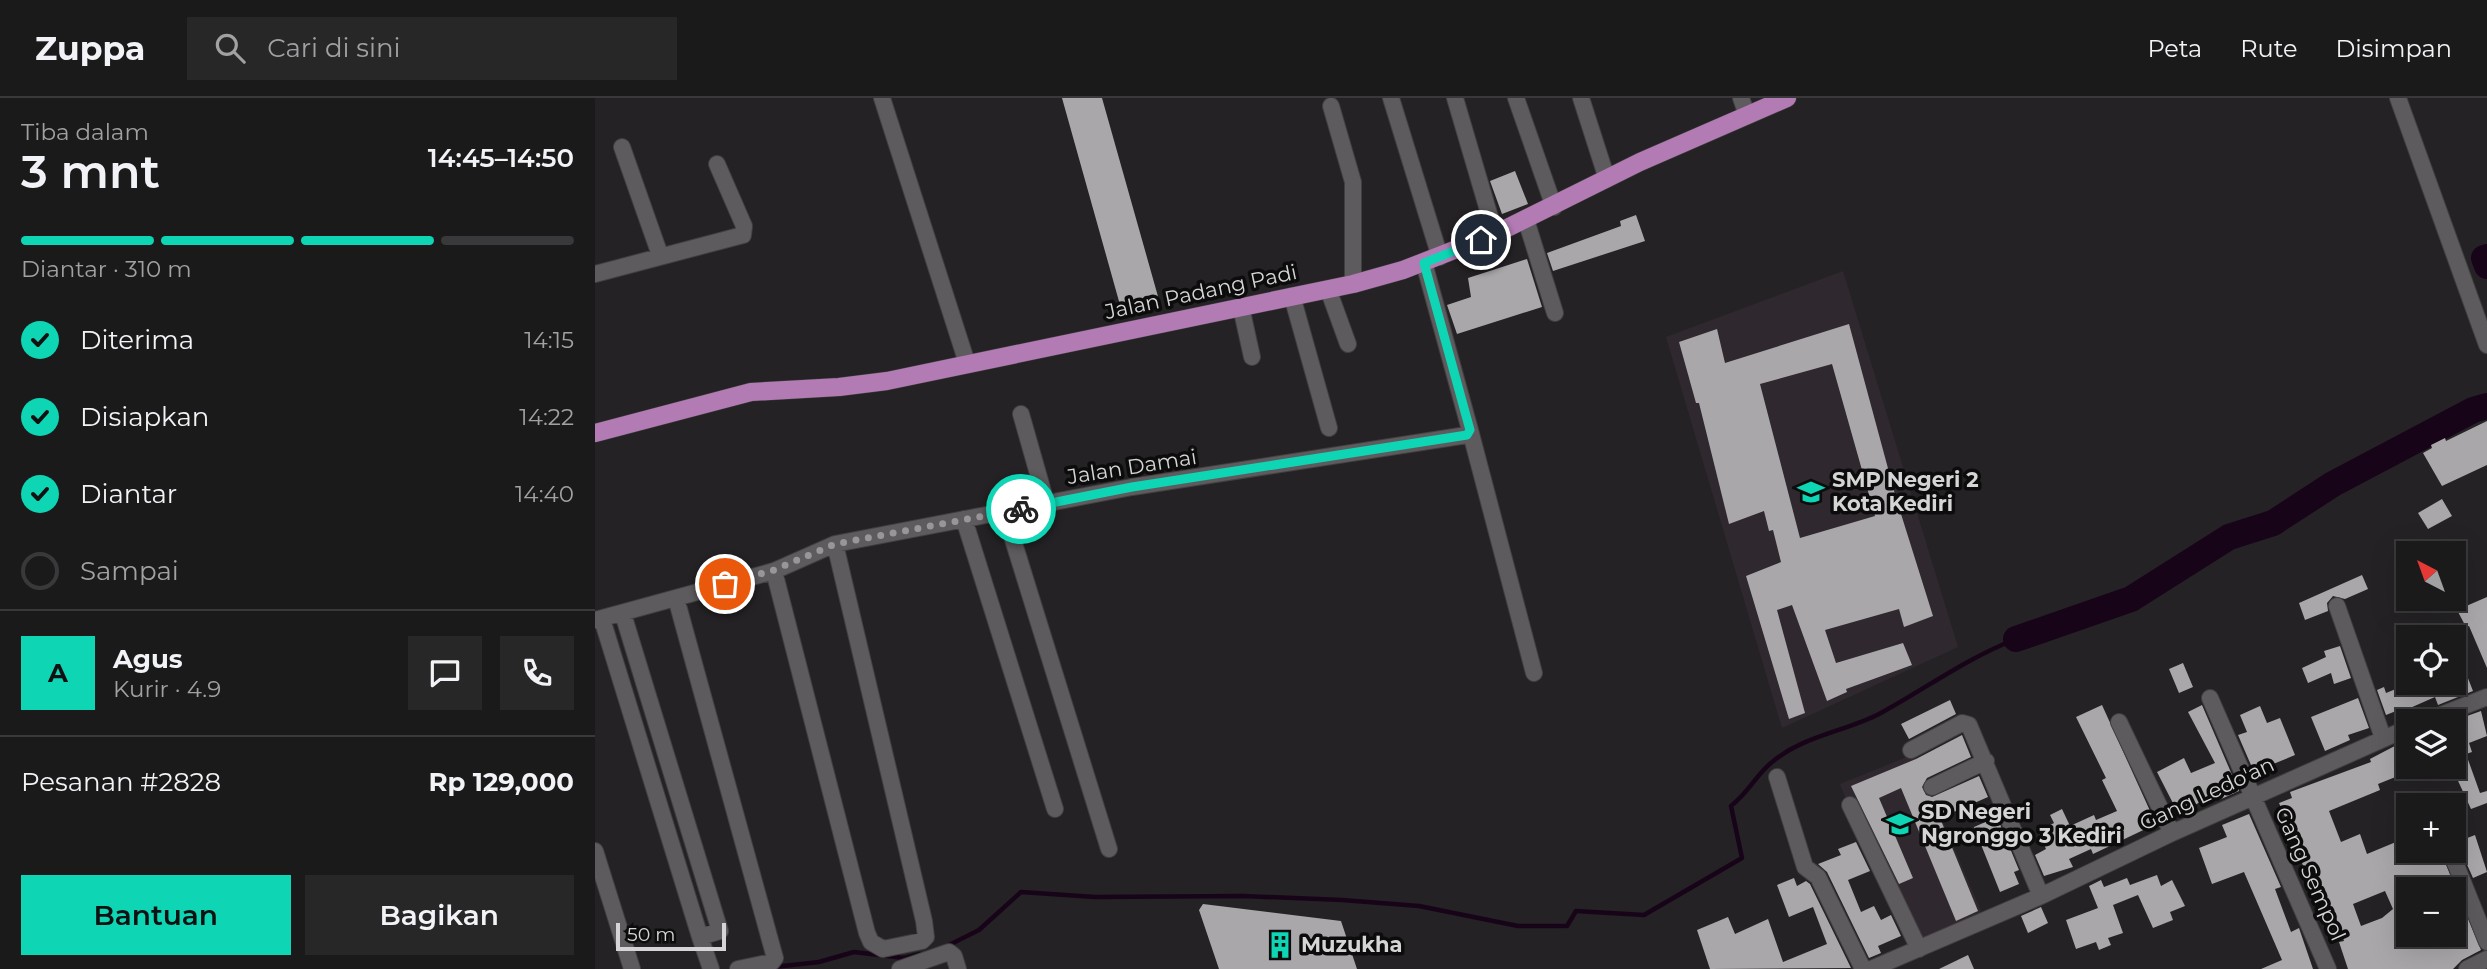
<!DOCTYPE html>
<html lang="id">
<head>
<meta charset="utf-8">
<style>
  body { margin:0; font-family:Montserrat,sans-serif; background:#282728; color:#f1f3f6; height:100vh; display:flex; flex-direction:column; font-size:26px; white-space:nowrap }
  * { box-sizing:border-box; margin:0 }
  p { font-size:23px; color:#a0a1a3 }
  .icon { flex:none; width:38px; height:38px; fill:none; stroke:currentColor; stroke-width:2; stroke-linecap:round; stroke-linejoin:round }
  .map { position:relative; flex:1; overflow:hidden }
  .drawer { display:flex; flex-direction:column; background:#1b1a1b; width:595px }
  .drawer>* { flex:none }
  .needle { width:46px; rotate:319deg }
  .fabs { position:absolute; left:1801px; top:443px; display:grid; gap:14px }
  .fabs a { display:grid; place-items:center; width:70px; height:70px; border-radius:0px; background:#1b1a1b; box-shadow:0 7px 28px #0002,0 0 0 2px #39383a; font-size:35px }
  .scale { position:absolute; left:21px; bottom:18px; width:110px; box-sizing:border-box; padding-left:7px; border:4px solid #d6d5d6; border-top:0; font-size:19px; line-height:24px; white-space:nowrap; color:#d6d5d6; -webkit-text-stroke:5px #0d0c0d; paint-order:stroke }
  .pin { position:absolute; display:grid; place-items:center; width:60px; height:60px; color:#fff; margin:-30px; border:4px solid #fff; border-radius:50%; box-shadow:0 2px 7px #0007 }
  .courier { position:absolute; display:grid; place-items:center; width:70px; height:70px; margin:-35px; border:5px solid #0ed5b4; border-radius:50%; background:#fff; color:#222; box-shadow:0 2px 9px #0007 }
  .headline em { font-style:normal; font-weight:600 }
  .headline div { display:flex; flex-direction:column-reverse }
  .headline { display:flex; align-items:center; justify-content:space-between; height:119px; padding:0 21px }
  h1 { font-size:46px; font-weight:600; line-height:52px }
  .bar { display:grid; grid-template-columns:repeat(4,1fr); gap:10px 7px; align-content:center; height:84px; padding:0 21px }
  .bar i { height:9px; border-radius:5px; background:#39383a }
  .bar .on { background:#0ed5b4 }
  .bar p { grid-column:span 4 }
  .line { display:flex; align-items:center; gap:18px; padding:0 21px; border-top:2px solid #39383a }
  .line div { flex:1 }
  .round { display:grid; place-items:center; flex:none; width:74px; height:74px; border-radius:0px; background:#282728 }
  ol { padding:0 21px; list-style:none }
  li { display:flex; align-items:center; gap:21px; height:77px }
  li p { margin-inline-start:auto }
  li .icon { padding:7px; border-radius:50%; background:#0ed5b4; color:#111; stroke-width:4 }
  li:last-child { color:#a0a1a3 }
  li i { width:38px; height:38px; border:4px solid #39383a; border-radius:50% }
  .button { display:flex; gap:14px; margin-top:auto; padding:14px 21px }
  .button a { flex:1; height:80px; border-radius:0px; background:#0ed5b4; color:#111; font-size:28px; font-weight:600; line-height:80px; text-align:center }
  .button a+a { background:#282728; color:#f1f3f6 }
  header { display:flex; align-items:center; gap:42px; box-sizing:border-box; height:98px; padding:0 35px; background:#1b1a1b; border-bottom:2px solid #39383a }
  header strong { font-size:33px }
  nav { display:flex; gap:38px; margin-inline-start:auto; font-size:24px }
  .search { width:490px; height:63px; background:#282728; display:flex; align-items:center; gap:18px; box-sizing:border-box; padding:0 24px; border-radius:0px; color:#a0a1a3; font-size:26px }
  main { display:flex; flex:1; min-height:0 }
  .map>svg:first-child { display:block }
  .built { fill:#2f292f }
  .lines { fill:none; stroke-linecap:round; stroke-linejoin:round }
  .stream { stroke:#180419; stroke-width:4.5 }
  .river { stroke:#180419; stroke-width:26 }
  .building { fill:#aaa7aa; fill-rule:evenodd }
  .minor-casing { stroke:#414041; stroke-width:18 }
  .major-casing { stroke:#414041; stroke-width:19 }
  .minor { stroke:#5e5b5e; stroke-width:16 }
  .major { stroke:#b37bb4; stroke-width:18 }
  .done { stroke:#989698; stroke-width:7; stroke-dasharray:0 12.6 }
  .route { stroke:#0ed5b4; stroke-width:9 }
  .labels { text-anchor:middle; stroke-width:7; stroke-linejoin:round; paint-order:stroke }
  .street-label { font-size:21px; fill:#d6d5d6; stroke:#0d0c0d }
  .poi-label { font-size:21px; font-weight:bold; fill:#d6d5d6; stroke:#0d0c0d; text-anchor:start }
</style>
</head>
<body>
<header>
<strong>Zuppa</strong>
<div class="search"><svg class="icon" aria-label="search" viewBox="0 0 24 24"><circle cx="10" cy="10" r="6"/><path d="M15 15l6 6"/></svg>Cari di sini</div>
<nav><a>Peta</a><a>Rute</a><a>Disimpan</a></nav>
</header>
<main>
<section class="drawer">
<div class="headline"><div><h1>3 mnt</h1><p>Tiba dalam</p></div><em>14:45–14:50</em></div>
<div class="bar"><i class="on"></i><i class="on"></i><i class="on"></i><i></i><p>Diantar · 310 m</p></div>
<ol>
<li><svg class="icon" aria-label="check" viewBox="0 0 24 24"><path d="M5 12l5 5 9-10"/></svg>Diterima<p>14:15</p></li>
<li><svg class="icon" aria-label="check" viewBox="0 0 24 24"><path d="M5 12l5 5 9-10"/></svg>Disiapkan<p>14:22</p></li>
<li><svg class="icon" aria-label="check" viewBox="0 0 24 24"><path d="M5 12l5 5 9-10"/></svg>Diantar<p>14:40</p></li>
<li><i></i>Sampai</li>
</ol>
<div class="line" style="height:126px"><b class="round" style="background:#0ed5b4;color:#111">A</b><div><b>Agus</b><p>Kurir · 4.9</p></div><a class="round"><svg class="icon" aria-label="chat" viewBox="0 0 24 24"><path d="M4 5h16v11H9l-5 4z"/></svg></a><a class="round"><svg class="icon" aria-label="phone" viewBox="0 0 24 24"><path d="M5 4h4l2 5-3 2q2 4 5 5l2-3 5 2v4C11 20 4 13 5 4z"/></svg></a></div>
<div class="line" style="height:91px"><div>Pesanan #2828</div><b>Rp 129,000</b></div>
<div class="button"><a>Bantuan</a><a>Bagikan</a></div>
</section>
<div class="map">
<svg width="1892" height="871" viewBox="0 0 1892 871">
  <rect width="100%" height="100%" fill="#242224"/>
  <path class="built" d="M1248,173L1363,549L1187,630L1071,239Z
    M1319,656L1389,820L1321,849L1303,808L1291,804L1245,686Z"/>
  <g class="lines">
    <path class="stream" d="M350,849L384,832L426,794L500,799L648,798L747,802L824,808L923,828H972L981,813L1049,817L1147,760L1136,708C1155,693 1161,677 1176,665C1207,638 1249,634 1284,616C1332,590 1368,562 1421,541
      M179,869L224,864L259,854L309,860L325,856"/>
    <path class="river" d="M1892,159L1889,160L1892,168
      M1421,541L1536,501L1634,439L1678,425L1738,386L1878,312L1892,308"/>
  </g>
  <path class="building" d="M467,0H507L564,202L527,214Z
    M920,73L933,106L907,116L895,83Z
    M1041,117L1050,143L958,173L952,155L1026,128L1025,123Z
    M932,161L947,209L862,236L852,207L876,199L873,180Z
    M1254,226L1301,400L1338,518L1309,529L1304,511L1230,532L1241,565L1308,545L1317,567L1251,591L1252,594L1232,603L1197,507L1182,512L1210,615L1194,621L1151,478L1186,464L1178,432L1174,433L1169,413L1134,426L1104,305H1101L1084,244L1122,231L1130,265ZM1237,266L1280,418L1205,440L1165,286Z
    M1892,323V367L1847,388L1828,355L1837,350L1836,347L1850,340L1851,343Z
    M1847,401L1857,418L1833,431L1823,415Z
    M1767,477L1773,491L1750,501L1738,498L1732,505L1733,513L1710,522L1704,505Z
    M1892,499V570L1874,528L1871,529L1862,512Z
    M1858,542L1878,593L1843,607L1840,599L1815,610L1820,623L1813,620L1805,622L1801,613L1791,617L1782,592L1789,589L1791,595L1818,584H1858Z
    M1745,548L1756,580L1739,586L1736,575L1713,585L1707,570L1731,559L1729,553Z
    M1588,565L1598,589L1584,595L1574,571Z
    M1763,600L1774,630L1753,637L1755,642L1730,653L1716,619Z
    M1355,602L1361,616L1314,641L1306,626Z
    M1507,607L1561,726L1498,756L1496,751L1474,761L1478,769L1449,778L1440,757L1451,751L1443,733L1459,725L1455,717L1467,711L1475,728L1499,717L1501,722L1522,713L1507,682L1511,680L1481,619Z
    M1607,607L1644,693L1624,702L1622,696L1583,715L1562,674L1589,660L1596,675L1620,665L1593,614Z
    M1665,608L1672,625L1685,620L1700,657L1659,674L1643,637L1652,634L1645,617Z
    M1886,613L1892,638L1874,645L1877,654L1871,656L1885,695L1892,693V705L1876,711L1858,672V623Z
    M1367,637L1376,659L1332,680L1327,689L1331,697L1337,699L1384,678L1393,699L1345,720L1383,813L1361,823L1306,690L1284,700L1318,780L1304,786L1256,688L1321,661Z
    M1813,641V674L1783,686L1785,692L1734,713L1746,744L1765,736L1772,756L1813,739V758L1829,752H1845L1886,852L1867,862L1858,871H1753L1744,844L1749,843L1739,814L1730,819L1714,776L1711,778L1702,748L1705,747L1694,718L1690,719L1684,705L1697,700L1695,694L1776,664L1775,661ZM1813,791H1858V836H1813ZM1790,793L1798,811L1787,820L1766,828L1758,806Z
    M1654,716L1686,789L1680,791L1696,834L1704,830L1718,871H1666L1687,862L1649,774L1617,786L1604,750L1632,739L1627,727Z
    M1402,719L1424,772L1419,774L1424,786L1405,794L1379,729Z
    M1880,737L1892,774L1878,780L1862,744Z
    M1261,744L1275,773L1253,782L1266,814L1279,808L1286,822L1296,817L1306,838L1283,848L1286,855L1274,860L1232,774L1223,766L1246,757L1243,751Z
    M1562,777L1566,788L1577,782L1590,808L1575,814L1578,822L1558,830L1543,797L1518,807L1528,835L1513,840L1516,847L1504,852L1501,844L1481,851L1471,822L1503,810L1494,788L1506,782L1509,789L1532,780L1535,787Z
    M1199,780L1202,788L1211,783L1215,786L1256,870L1115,871L1102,832L1133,819L1140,836L1173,821L1188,864L1232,846L1218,809L1194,819L1182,787Z
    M608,806L746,823L762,871H624L604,812Z
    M1446,809L1453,825L1433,835L1426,818Z
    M1373,857L1379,871H1344Z"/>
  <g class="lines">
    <defs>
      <path id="minor" d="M287,0L372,265
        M796,0L845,159
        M860,0L900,136
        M921,0L959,109
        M986,0L1012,81
        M1146,0L1152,17
        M1803,0L1892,247
        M736,8L758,84V186
        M27,49L65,157
        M931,122L960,215
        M0,176L148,137L149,128L122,66
        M733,191L753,246
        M697,198L734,330
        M646,209L657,259
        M426,316L451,404
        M875,332L939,575
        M410,416L514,751
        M369,421L460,711
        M179,473L272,835L276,844L288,851L327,843L331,839L329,823L240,446
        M81,500L180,860L177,864L143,871
        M1742,508L1788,640
        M7,521L105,839L125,833L28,516
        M0,522L179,473L240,446L537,389L872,337L875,332L829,165
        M1615,600L1733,871
        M1831,623L1892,599
        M1524,624L1577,735
        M1316,652L1367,625L1374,627L1446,798
        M1182,679L1210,769L1223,779L1268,871
        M1337,689L1391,663
        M1255,707L1324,851
        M1855,752L1892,844
        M0,753L37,871
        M105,839L116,871
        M305,871L354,854L359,858L363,871
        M1276,871L1446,798L1577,735L1813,630
        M1872,871L1892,861"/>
      <path id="major" d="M0,335L156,294L244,289L292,283L758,186L808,172L900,136L1045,64L1192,0"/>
    </defs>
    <use href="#minor" class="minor-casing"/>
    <use href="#major" class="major-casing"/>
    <use href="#minor" class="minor"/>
    <use href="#major" class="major"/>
  </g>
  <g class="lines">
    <path class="done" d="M130,486L179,472L240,446L426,411"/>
    <path class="route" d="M426,411L537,389L872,337L875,332L829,165L886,142"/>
  </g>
  <defs>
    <symbol id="school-bare" viewBox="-9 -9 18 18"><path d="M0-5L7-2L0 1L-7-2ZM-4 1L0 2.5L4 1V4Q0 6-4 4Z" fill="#0ed5b4" stroke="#0d0c0d" stroke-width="2.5" paint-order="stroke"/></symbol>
    <symbol id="building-bare" viewBox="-9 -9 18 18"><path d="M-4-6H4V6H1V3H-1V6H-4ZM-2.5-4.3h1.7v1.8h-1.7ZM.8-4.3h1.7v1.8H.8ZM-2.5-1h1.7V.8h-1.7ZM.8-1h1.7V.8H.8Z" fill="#0ed5b4" stroke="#0d0c0d" stroke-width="2.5" paint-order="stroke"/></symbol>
  </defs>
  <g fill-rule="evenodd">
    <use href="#school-bare" x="1197" y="375" width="38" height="38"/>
    <use href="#school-bare" x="1286" y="707" width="38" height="38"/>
    <use href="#building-bare" x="666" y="828" width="38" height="38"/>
  </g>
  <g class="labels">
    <g class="street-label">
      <text transform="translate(606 194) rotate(-12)" y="7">Jalan Padang Padi</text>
      <text transform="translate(537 369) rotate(-9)" y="7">Jalan Damai</text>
      <text transform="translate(1612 696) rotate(-25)" y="7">Gang Ledo'an</text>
      <text transform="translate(1715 776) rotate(66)" y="7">Gang Sempol</text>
    </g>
    <g class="poi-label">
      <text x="1237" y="389">SMP Negeri 2<tspan x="1237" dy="24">Kota Kediri</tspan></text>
      <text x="1326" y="721">SD Negeri<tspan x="1326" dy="24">Ngronggo 3 Kediri</tspan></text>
      <text x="706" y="854">Muzukha</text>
    </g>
  </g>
</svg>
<div class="fabs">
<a><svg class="needle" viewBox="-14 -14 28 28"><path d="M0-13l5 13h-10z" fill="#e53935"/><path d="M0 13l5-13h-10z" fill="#a0a1a3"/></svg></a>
<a><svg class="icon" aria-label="locate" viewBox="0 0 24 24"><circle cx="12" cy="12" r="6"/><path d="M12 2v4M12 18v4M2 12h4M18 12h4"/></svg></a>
<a><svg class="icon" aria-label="layers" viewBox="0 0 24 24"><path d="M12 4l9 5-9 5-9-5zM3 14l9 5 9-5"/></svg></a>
<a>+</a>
<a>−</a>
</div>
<div class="scale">50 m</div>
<div class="pin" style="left:130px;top:486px;background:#ea580c"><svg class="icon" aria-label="bag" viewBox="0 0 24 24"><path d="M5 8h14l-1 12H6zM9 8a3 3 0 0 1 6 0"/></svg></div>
<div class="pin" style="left:886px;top:142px;background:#1f2937"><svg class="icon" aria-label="home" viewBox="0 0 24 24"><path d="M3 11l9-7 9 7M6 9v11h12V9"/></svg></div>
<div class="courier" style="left:426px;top:411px"><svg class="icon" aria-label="bike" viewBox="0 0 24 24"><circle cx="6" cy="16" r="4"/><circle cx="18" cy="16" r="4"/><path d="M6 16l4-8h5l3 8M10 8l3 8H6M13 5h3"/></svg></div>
</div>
</main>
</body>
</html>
